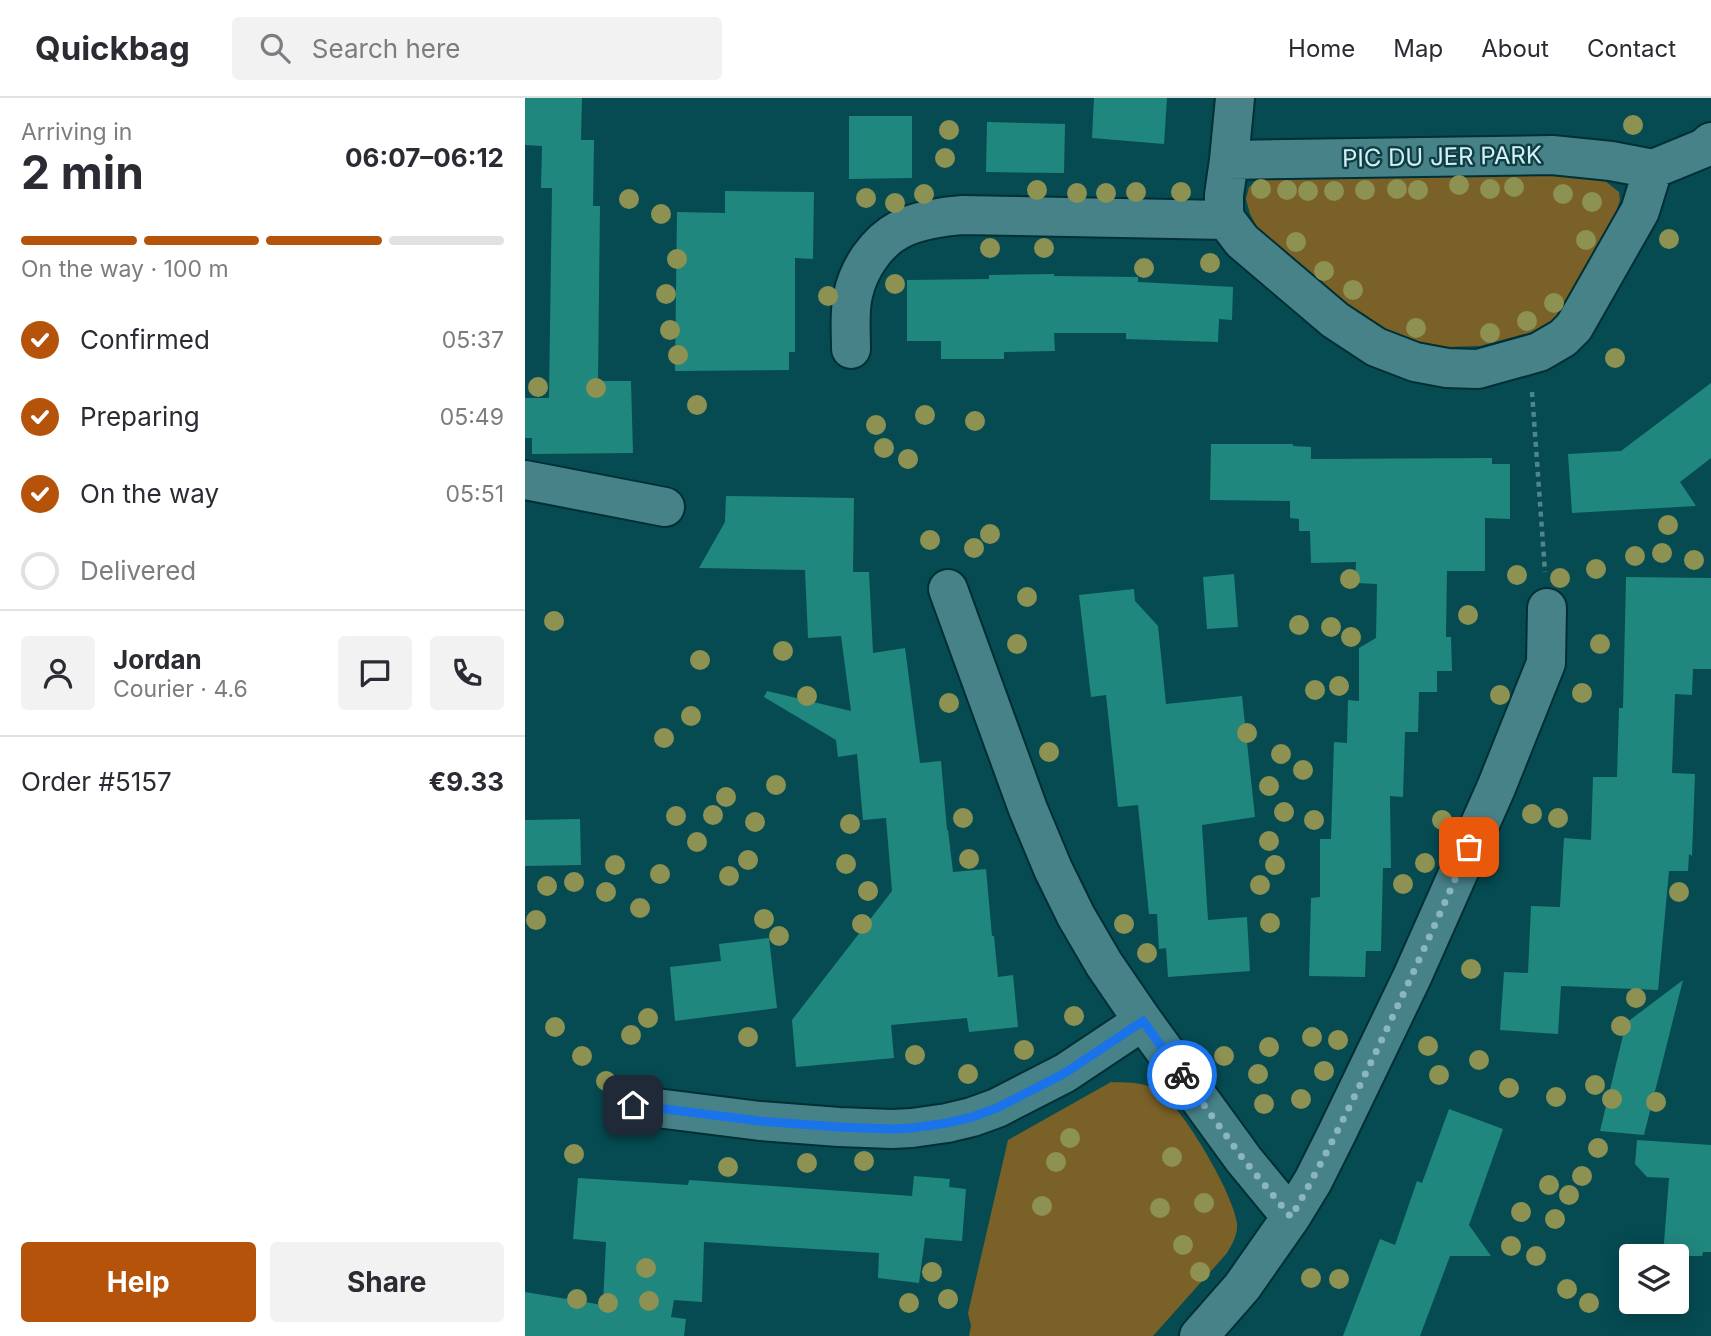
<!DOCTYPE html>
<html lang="en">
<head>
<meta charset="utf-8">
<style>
  body { margin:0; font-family:Inter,sans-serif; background:#f2f2f3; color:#2b2b33; height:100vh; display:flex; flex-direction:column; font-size:26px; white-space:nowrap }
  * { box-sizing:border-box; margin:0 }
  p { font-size:23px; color:#7c7c81 }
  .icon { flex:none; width:38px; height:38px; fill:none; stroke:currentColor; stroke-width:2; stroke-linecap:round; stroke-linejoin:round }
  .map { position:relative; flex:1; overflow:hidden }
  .side { display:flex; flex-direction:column; background:#fff; width:525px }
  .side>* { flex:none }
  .controls { position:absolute; left:1094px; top:1146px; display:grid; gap:14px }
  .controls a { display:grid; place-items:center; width:70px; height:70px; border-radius:7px; background:#fff; box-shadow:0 4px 18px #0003; font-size:35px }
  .pin { position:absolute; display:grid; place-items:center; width:60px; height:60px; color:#fff; margin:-30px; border-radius:14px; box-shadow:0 4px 10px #0006 }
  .courier { position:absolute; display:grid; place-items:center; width:70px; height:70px; margin:-35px; border:5px solid #1a73e8; border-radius:50%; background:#fff; color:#222; box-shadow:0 2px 9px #0007 }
  .summary em { font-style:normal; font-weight:700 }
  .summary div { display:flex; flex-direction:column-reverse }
  .summary { display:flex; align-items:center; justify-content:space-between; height:119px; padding:0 21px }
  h1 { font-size:46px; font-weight:700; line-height:52px }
  .bar { display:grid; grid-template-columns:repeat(4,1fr); gap:10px 7px; align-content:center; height:84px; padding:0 21px }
  .bar i { height:9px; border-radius:5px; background:#e1e1e2 }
  .bar .active { background:#b45309 }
  .bar p { grid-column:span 4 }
  .line { display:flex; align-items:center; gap:18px; padding:0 21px; border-top:2px solid #e1e1e2 }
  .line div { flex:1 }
  .round { display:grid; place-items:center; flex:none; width:74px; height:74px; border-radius:7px; background:#f2f2f3 }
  ol { padding:0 21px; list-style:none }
  li { display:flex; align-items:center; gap:21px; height:77px }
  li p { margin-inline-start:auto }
  li .icon { padding:7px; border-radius:50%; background:#b45309; color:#fff; stroke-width:4 }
  li:last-child { color:#7c7c81 }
  li i { width:38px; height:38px; border:4px solid #e1e1e2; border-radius:50% }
  .action { display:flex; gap:14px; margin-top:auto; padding:14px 21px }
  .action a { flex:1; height:80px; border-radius:7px; background:#b45309; color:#fff; font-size:28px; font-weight:700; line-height:80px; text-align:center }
  .action a+a { background:#f2f2f3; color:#2b2b33 }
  header { display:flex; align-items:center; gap:42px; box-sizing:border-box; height:98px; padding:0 35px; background:#fff; border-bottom:2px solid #e1e1e2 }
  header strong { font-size:33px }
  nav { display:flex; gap:38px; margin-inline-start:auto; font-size:24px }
  .search { width:490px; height:63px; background:#f2f2f3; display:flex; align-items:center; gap:18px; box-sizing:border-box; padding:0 24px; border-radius:7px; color:#7c7c81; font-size:26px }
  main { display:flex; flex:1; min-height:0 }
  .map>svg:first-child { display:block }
  .green { fill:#7a6127 }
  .building { fill:#20877e }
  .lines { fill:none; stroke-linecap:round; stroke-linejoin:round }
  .minor-casing { stroke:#002f34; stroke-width:42 }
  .path { stroke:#4f868c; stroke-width:4.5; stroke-dasharray:5 5; stroke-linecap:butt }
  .minor { stroke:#478289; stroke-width:38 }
  .tree { fill:#8d9152 }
  .done { stroke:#8bb6bb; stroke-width:7; stroke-dasharray:0 12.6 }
  .route { stroke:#1a73e8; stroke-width:9 }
  .labels { text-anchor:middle; stroke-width:5; stroke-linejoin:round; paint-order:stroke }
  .street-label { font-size:24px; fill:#d3f0f4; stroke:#0f3f44 }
</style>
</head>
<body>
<header>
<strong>Quickbag</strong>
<div class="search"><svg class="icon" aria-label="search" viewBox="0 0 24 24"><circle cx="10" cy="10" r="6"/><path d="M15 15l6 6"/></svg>Search here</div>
<nav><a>Home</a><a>Map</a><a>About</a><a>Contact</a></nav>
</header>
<main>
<section class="side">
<div class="summary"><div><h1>2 min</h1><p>Arriving in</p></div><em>06:07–06:12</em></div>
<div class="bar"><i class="active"></i><i class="active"></i><i class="active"></i><i></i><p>On the way · 100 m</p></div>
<ol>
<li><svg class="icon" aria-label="check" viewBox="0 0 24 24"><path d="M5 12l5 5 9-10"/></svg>Confirmed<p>05:37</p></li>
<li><svg class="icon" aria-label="check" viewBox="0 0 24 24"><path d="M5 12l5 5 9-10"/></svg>Preparing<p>05:49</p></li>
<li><svg class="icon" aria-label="check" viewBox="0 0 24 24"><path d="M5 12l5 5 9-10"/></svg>On the way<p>05:51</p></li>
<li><i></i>Delivered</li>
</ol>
<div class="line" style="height:126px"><a class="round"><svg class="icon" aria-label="person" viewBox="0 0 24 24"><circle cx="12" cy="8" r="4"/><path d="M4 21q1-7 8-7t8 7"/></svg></a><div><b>Jordan</b><p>Courier · 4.6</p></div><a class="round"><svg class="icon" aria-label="chat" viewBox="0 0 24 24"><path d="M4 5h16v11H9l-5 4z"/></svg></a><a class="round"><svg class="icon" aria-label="phone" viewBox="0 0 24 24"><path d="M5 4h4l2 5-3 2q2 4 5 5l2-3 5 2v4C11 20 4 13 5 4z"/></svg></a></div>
<div class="line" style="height:91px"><div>Order #5157</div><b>€9.33</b></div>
<div class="action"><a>Help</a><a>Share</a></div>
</section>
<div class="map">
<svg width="1186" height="1238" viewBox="0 0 1186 1238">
  <rect width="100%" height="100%" fill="#064b52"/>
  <path class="green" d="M1036,77L1057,78L1080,83L1094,94L1095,102L1088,123L1036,216L1023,228L1007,234L955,248L921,249L894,244L869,237L844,224L790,182L733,131L725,116L721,101L724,89L732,83L741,82Z
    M586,984C604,985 622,983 637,996C660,1014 708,1095 712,1125C713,1136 708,1145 702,1155L628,1238H444L446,1228L443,1215L483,1042Z"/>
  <path class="building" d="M0,0H57L56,42H69L68,108H75L73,283H106L108,355L7,356V340H0V300H24L27,90H16L17,48L0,47Z
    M569,0H642L639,46L567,40Z
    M324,18H387V80L324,81Z
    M462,24L540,26L539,75L461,74Z
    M200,93L289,94L288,161L270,160V254H264V272L150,273L152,114L200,115Z
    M529,176V178L613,179V184L708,189L707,222L694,221L693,244L601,241V235H529L530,253L479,254V261H416V243H382V182L464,181V177Z
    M1186,285V360L1155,384L1171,408L1047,415L1043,356L1096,353Z
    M686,346H768V348L786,349V361L967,360V366H985V421L960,420V473H922L921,539H926L927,573H912V594H894L893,634H880L878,699L865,698L866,770H858L856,853H841L840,879L784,878L786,800L795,799V741H806L809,644L822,645L823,602L834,603V550L851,540L852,486L830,485L831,464L786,465L785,433H774V421L765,420V403L685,402Z
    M201,398L329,400L328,474H344L348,555L380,550L395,665L416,663L422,732H423L428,774L461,771L467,838H469L473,879L488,877L493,929L444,934L442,920L366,927L369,960L271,969L267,922L367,793L361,720L338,722L332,656L313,659L311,642L239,599L242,593L326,613L316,538L283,540L280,472L174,470L200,424Z
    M709,476L713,529L682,531L678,479Z
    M1101,479L1186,480V571H1168L1167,597L1150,596L1147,675L1170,676L1167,758L1164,756L1163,773H1144L1133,892L1036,888L1033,936L975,932L979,874L1003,875L1006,808L1035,809L1039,740L1066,742L1068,679H1092L1094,610H1098Z
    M609,491L610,503L633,528L641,606L717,598L730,719L677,727L683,822L722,819L725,873L643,879L641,850L634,851L632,816H624L613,707L593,709L581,597L566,599L554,497Z
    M55,721L56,767L0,768V722Z
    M244,840L252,910L150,923L145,869L196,863L194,846Z
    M1158,882L1119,1037L1075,1033L1101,925Z
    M924,1011L978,1031L944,1127L966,1158H925L895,1238H818L855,1141L870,1147L892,1083L897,1085Z
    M1112,1042L1186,1047V1154H1178L1177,1158H1138L1144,1080L1122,1079L1110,1066Z
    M389,1078L425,1081L424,1089L441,1091L437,1143L400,1140L394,1185L353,1180L354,1155L179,1144L177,1204L149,1202L146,1219L161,1221L159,1238H0V1194L78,1207L81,1144L48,1141L53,1080L163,1087L164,1082L387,1098Z"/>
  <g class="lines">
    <defs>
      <path id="minor" d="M710,0L704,62L1027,57L1086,63L1128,71L1179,50L1186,44
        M704,62L699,97V113L701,122L717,143L810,222L851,249L890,264L922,270L953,271L1014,254L1038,240L1049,229L1115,113L1128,71
        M326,251C326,234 324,213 328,197C333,172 351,144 374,132C390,123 419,118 437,117L701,122
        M0,382L140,409
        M423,491L503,711L528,771L551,818L579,866L618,923L719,1062L766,1119
        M108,1007L235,1023L314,1029L367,1031L387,1030L422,1025L447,1019L472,1010L540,975L618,923
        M674,1238L717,1189L766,1119L788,1083L811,1037L887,879L971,690L1021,565L1022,510"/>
    </defs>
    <use href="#minor" class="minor-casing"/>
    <path class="path" d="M1007,294L1020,474"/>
    <use href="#minor" class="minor"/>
  </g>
  <g class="tree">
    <circle cx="1108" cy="27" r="10"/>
    <circle cx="424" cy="32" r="10"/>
    <circle cx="420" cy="60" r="10"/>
    <circle cx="934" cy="87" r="10"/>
    <circle cx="989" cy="89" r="10"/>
    <circle cx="736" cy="91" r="10"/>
    <circle cx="872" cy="91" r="10"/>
    <circle cx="965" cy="91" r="10"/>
    <circle cx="512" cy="92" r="10"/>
    <circle cx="762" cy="92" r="10"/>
    <circle cx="840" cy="92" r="10"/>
    <circle cx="893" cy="92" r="10"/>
    <circle cx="783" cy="93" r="10"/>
    <circle cx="809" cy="93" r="10"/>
    <circle cx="611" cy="94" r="10"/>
    <circle cx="656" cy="94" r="10"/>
    <circle cx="552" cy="95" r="10"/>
    <circle cx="581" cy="95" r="10"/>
    <circle cx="399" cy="96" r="10"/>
    <circle cx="1038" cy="96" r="10"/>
    <circle cx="341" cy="100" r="10"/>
    <circle cx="104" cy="101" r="10"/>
    <circle cx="1067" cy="104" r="10"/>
    <circle cx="370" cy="105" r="10"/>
    <circle cx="136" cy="116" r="10"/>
    <circle cx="1144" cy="141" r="10"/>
    <circle cx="1061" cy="142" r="10"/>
    <circle cx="771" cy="144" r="10"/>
    <circle cx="465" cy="150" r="10"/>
    <circle cx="519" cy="150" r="10"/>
    <circle cx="152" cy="161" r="10"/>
    <circle cx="685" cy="165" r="10"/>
    <circle cx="619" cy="170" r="10"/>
    <circle cx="799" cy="173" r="10"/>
    <circle cx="370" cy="186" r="10"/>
    <circle cx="828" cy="192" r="10"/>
    <circle cx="141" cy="196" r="10"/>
    <circle cx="303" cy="198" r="10"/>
    <circle cx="1029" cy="205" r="10"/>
    <circle cx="1002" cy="223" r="10"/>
    <circle cx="891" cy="230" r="10"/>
    <circle cx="145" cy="232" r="10"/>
    <circle cx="965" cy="235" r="10"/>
    <circle cx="153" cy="257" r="10"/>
    <circle cx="1090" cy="260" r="10"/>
    <circle cx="13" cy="289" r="10"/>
    <circle cx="71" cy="290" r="10"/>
    <circle cx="172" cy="307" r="10"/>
    <circle cx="400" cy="317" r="10"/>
    <circle cx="450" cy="323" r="10"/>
    <circle cx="351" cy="327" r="10"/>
    <circle cx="359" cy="350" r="10"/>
    <circle cx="383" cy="361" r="10"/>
    <circle cx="1143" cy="427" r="10"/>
    <circle cx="465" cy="436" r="10"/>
    <circle cx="405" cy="442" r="10"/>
    <circle cx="449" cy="450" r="10"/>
    <circle cx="1137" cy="455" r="10"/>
    <circle cx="1110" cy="458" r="10"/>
    <circle cx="1169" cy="462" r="10"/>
    <circle cx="1071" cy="471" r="10"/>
    <circle cx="992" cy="477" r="10"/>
    <circle cx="1035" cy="480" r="10"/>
    <circle cx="825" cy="481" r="10"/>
    <circle cx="502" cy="499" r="10"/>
    <circle cx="943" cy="517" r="10"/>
    <circle cx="29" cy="523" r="10"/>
    <circle cx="774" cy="527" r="10"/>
    <circle cx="806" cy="529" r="10"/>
    <circle cx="826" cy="539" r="10"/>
    <circle cx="492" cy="546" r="10"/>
    <circle cx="1075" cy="546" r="10"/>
    <circle cx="258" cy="553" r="10"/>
    <circle cx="175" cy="562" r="10"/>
    <circle cx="814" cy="588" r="10"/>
    <circle cx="790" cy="592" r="10"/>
    <circle cx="1057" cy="595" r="10"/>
    <circle cx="975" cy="597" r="10"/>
    <circle cx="282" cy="598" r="10"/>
    <circle cx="424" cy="605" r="10"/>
    <circle cx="166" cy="618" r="10"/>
    <circle cx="722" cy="635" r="10"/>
    <circle cx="139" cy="640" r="10"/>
    <circle cx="524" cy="654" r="10"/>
    <circle cx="756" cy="656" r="10"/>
    <circle cx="778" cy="672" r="10"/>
    <circle cx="251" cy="687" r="10"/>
    <circle cx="744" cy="688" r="10"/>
    <circle cx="201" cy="699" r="10"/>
    <circle cx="759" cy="714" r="10"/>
    <circle cx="1007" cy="716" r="10"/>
    <circle cx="188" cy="717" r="10"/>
    <circle cx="151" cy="718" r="10"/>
    <circle cx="438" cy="720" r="10"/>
    <circle cx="1033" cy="720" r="10"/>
    <circle cx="789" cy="722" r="10"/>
    <circle cx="917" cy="722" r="10"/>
    <circle cx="230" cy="724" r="10"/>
    <circle cx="325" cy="726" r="10"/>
    <circle cx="744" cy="743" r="10"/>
    <circle cx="172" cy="744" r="10"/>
    <circle cx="444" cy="761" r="10"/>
    <circle cx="223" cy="762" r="10"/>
    <circle cx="900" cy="765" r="10"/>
    <circle cx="321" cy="766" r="10"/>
    <circle cx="90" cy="767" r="10"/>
    <circle cx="750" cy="767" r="10"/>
    <circle cx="135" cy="776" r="10"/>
    <circle cx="204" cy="778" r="10"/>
    <circle cx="49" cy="784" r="10"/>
    <circle cx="878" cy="786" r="10"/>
    <circle cx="735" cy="787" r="10"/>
    <circle cx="22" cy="788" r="10"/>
    <circle cx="343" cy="793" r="10"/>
    <circle cx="81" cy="794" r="10"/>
    <circle cx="1154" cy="794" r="10"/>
    <circle cx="115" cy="810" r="10"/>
    <circle cx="239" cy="821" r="10"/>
    <circle cx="11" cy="822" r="10"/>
    <circle cx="745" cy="825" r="10"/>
    <circle cx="337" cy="826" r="10"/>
    <circle cx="599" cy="826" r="10"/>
    <circle cx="254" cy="838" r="10"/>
    <circle cx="622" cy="855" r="10"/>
    <circle cx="946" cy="871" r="10"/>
    <circle cx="1111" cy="900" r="10"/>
    <circle cx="549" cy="918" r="10"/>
    <circle cx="123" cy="920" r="10"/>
    <circle cx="1096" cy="928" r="10"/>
    <circle cx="30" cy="929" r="10"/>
    <circle cx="106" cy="937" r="10"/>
    <circle cx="223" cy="939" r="10"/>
    <circle cx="787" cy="939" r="10"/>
    <circle cx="813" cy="942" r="10"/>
    <circle cx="903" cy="948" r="10"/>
    <circle cx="744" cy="949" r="10"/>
    <circle cx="499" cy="952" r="10"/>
    <circle cx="390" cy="957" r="10"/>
    <circle cx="57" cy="958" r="10"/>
    <circle cx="699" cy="958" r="10"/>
    <circle cx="954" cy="962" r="10"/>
    <circle cx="799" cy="973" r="10"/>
    <circle cx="443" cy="976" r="10"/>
    <circle cx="733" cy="976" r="10"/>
    <circle cx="914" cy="977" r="10"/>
    <circle cx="81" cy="983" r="10"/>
    <circle cx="1070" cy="987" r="10"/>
    <circle cx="984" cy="990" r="10"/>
    <circle cx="1031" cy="999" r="10"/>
    <circle cx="776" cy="1001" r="10"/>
    <circle cx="1087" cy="1001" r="10"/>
    <circle cx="1131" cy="1004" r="10"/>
    <circle cx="739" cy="1006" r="10"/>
    <circle cx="545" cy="1040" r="10"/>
    <circle cx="1073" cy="1050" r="10"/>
    <circle cx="49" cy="1056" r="10"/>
    <circle cx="647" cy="1059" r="10"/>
    <circle cx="339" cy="1063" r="10"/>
    <circle cx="531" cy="1064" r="10"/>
    <circle cx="282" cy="1065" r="10"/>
    <circle cx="203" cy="1069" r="10"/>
    <circle cx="1057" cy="1078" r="10"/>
    <circle cx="1024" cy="1087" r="10"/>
    <circle cx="1044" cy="1097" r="10"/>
    <circle cx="679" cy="1105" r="10"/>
    <circle cx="517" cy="1108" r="10"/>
    <circle cx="635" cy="1110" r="10"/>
    <circle cx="996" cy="1114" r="10"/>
    <circle cx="1030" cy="1121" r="10"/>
    <circle cx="658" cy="1147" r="10"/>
    <circle cx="986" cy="1148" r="10"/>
    <circle cx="1011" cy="1158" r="10"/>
    <circle cx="121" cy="1170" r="10"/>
    <circle cx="407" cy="1174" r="10"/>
    <circle cx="675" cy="1174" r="10"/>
    <circle cx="786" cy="1180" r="10"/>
    <circle cx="814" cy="1181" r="10"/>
    <circle cx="1042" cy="1191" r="10"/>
    <circle cx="52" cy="1201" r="10"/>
    <circle cx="423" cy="1201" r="10"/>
    <circle cx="124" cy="1203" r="10"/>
    <circle cx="83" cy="1205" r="10"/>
    <circle cx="384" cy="1205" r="10"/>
    <circle cx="1064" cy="1205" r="10"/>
  </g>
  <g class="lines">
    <path class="done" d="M657,977L719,1062L766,1119C797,1066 823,1012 849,958C882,889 914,819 944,749"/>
    <path class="route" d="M108,1007L235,1023L314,1029L367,1031L387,1030L422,1025L447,1019L472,1010L540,975L618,923L657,977"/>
  </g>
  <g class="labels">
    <g class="street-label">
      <text transform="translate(917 59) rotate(-1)" y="8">PIC DU JER PARK</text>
    </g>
  </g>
</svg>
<div class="controls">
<a><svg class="icon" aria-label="layers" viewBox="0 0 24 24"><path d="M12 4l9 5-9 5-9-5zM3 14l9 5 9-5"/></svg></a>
</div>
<div class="pin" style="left:944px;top:749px;background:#ea580c"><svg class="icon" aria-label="bag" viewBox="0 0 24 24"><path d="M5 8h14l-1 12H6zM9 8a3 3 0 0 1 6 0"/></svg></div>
<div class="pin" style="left:108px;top:1007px;background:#1f2937"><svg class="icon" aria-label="home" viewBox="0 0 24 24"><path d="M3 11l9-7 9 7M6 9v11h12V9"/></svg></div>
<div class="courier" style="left:657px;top:977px"><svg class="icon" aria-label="bike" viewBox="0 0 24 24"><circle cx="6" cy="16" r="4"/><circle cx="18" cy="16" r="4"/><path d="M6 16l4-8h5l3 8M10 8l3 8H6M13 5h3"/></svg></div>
</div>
</main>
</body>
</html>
